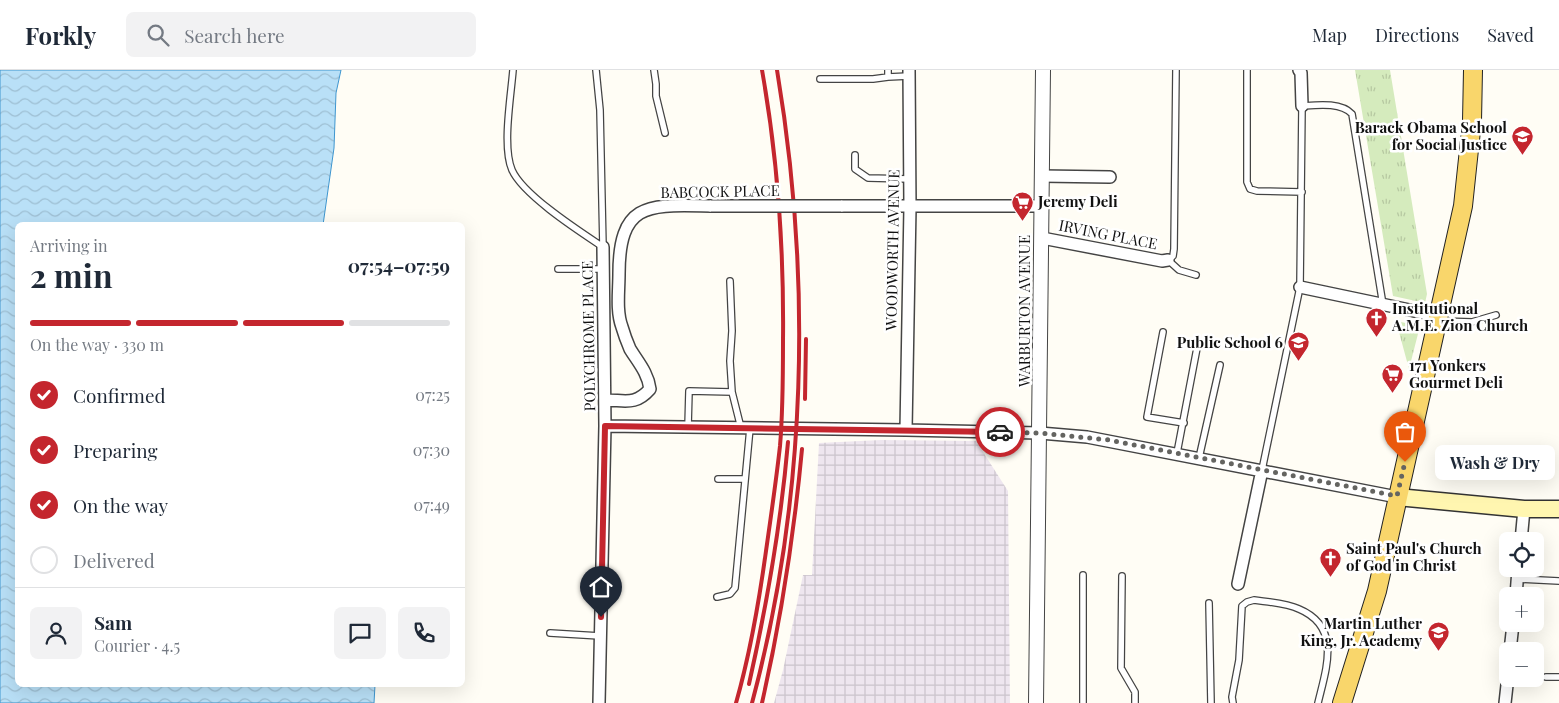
<!DOCTYPE html>
<html lang="en">
<head>
<meta charset="utf-8">
<style>
  body { margin:0; font-family:"Playfair Display",serif; background:#f2f2f3; color:#1f2937; height:100vh; display:flex; flex-direction:column; font-size:19px; white-space:nowrap }
  * { box-sizing:border-box; margin:0 }
  p { font-size:16px; color:#747a83 }
  .icon { flex:none; width:28px; height:28px; fill:none; stroke:currentColor; stroke-width:2; stroke-linecap:round; stroke-linejoin:round }
  .map { position:relative; flex:1; overflow:hidden }
  .side { position:absolute; left:15px; top:152px; width:450px; height:465px; display:flex; flex-direction:column; background:#fff; border-radius:8px; box-shadow:0 5px 20px #0002 }
  .side>* { flex:none }
  .fabs { position:absolute; left:1499px; top:462px; display:grid; gap:10px }
  .fabs a { display:grid; place-items:center; width:45px; height:45px; border-radius:8px; background:#fff; box-shadow:0 5px 20px #0002; font-size:25px }
  .pin { position:absolute; display:grid; place-items:center; width:42px; height:42px; color:#fff; margin:-51px -21px; border-radius:50% 50% 50% 0; rotate:-45deg; box-shadow:0 0 5px #0007 }
  .pin .icon { rotate:45deg }
  .courier { position:absolute; display:grid; place-items:center; width:50px; height:50px; margin:-25px; border:4px solid #c4262e; border-radius:50%; background:#fff; color:#222; box-shadow:0 1px 6px #0007 }
  .bubble { position:absolute; height:35px; border-radius:8px; background:#fff; box-shadow:0 5px 20px #0002; font-size:16px; font-weight:700; line-height:35px; text-align:center }
  .summary em { font-style:normal; font-weight:700 }
  .summary div { display:flex; flex-direction:column-reverse }
  .summary { display:flex; align-items:center; justify-content:space-between; height:85px; padding:0 15px }
  h1 { font-size:32px; font-weight:700; line-height:38px }
  .bar { display:grid; grid-template-columns:repeat(4,1fr); gap:8px 5px; align-content:center; height:60px; padding:0 15px }
  .bar i { height:6px; border-radius:4px; background:#e0e1e3 }
  .bar .on { background:#c4262e }
  .bar p { grid-column:span 4 }
  .line { display:flex; align-items:center; gap:12px; padding:0 15px; border-top:1px solid #e0e1e3 }
  .line div { flex:1 }
  .round { display:grid; place-items:center; flex:none; width:52px; height:52px; border-radius:8px; background:#f2f2f3 }
  ol { padding:0 15px; list-style:none }
  li { display:flex; align-items:center; gap:15px; height:55px }
  li p { margin-inline-start:auto }
  li .icon { padding:5px; border-radius:50%; background:#c4262e; color:#fff; stroke-width:4 }
  li:last-child { color:#747a83 }
  li i { width:28px; height:28px; border:2px solid #e0e1e3; border-radius:50% }
  header { display:flex; align-items:center; gap:30px; box-sizing:border-box; height:70px; padding:0 25px; background:#fff; border-bottom:1px solid #e0e1e3 }
  header strong { font-size:24px }
  nav { display:flex; gap:28px; margin-inline-start:auto; font-size:18px }
  .search { width:350px; height:45px; background:#f2f2f3; display:flex; align-items:center; gap:12px; box-sizing:border-box; padding:0 18px; border-radius:8px; color:#747a83; font-size:19px }
  .map>svg:first-child { display:block }
  .industrial { fill:url(#industrial-grid) }
  .grass { fill:url(#grass-tufts) }
  .water { fill:url(#water-waves); stroke:#3f96cf }
  .lines { fill:none; stroke-linecap:round; stroke-linejoin:round }
  .service-casing { stroke:#444; stroke-width:8 }
  .minor-casing { stroke:#444; stroke-width:14 }
  .tertiary-casing { stroke:#444; stroke-width:16 }
  .secondary-casing { stroke:#333; stroke-width:19 }
  .primary-casing { stroke:#222; stroke-width:20 }
  .service { stroke:#fff; stroke-width:5.5 }
  .minor { stroke:#fff; stroke-width:11 }
  .tertiary { stroke:#fff; stroke-width:14 }
  .secondary { stroke:#fff6b0; stroke-width:16 }
  .primary { stroke:#f9d66b; stroke-width:18 }
  .rail { stroke:#c4262e; stroke-width:4 }
  .minor-bridge-casing { stroke:#444; stroke-width:14; stroke-linecap:butt }
  .minor-bridge { stroke:#fff; stroke-width:11 }
  .done { stroke:#646461; stroke-width:5; stroke-dasharray:0 9 }
  .route { stroke:#c4262e; stroke-width:6 }
  .labels { text-anchor:middle; stroke-width:5; stroke-linejoin:round; paint-order:stroke }
  .poi-label { font-size:15px; font-weight:bold; fill:#111; stroke:#fff; text-anchor:start }
  .street-label { font-size:15px; fill:#111; stroke:#fff }
</style>
</head>
<body>
<header>
<strong>Forkly</strong>
<div class="search"><svg class="icon" aria-label="search" viewBox="0 0 24 24"><circle cx="10" cy="10" r="6"/><path d="M15 15l6 6"/></svg>Search here</div>
<nav><a>Map</a><a>Directions</a><a>Saved</a></nav>
</header>
<div class="map">
<svg width="1559" height="633" viewBox="0 0 1559 633">
  <defs>
    <pattern id="industrial-grid" width="8" height="8" patternUnits="userSpaceOnUse" patternTransform="scale(1.25)"><rect width="8" height="8" fill="#eee6ef"/><path d="M0 4h8M4 0v8" fill="none" stroke="#cbc4cc"/></pattern>
    <pattern id="grass-tufts" width="24" height="20" patternUnits="userSpaceOnUse" patternTransform="scale(1.25)"><rect width="24" height="20" fill="#d5ebbd"/><path d="M3 7l-1-3M5 7V3M7 7l1-3M15 17l-1-3M17 17v-4M19 17l1-3" fill="none" stroke="#b6c8a1"/></pattern>
    <pattern id="water-waves" width="16" height="10" patternUnits="userSpaceOnUse" patternTransform="scale(1.25)"><rect width="16" height="10" fill="#b9e0f7"/><path d="M0 5q4-4 8 0t8 0" fill="none" stroke="#9ebfd3"/></pattern>
  </defs>
  <rect width="100%" height="100%" fill="#fffdf5"/>
  <path class="industrial" d="M881,370L976,371L1008,421L1010,633H774L783,600L803,505H812L819,373Z"/>
  <path class="grass" d="M1355,0H1390L1427,224L1425,233L1393,226Z
    M1396,251L1420,256L1409,299Z"/>
  <path class="water" d="M0,0H341L336,23L334,78L323,155H18V615H375L374,633H0Z"/>
  <g class="lines">
    <defs>
      <path id="service" d="M513,0C511,26 502,77 512,100C523,125 579,161 603,177
        M596,0L600,40L603,177
        M654,0L656,14V26L665,63
        M888,0V7L909,6
        M1176,0L1174,179L1173,186L1168,190L1179,200L1196,205
        M1247,0V112L1250,119L1257,121L1302,122
        M820,9H873L888,7
        M855,85V99L868,108L910,109
        M558,199H603
        M1439,251L1472,252L1496,245
        M1163,262L1147,347L1184,353
        M732,322L741,358
        M688,357L689,321L732,322L730,291L732,261L730,211
        M1177,383L1197,278
        M1199,388L1220,295
        M1262,400L1300,217L1302,36C1317,35 1341,32 1352,44L1383,235
        M718,409H745
        M1122,506L1121,598L1135,622V633
        M1517,509L1559,511
        M717,527L730,524L735,518L750,358
        M1209,533L1211,633
        M550,563L600,566
        M1546,607H1559
        M1083,633V505
        M1233,633L1232,627L1239,590L1242,536L1247,532L1254,530C1268,532 1286,533 1299,539C1342,557 1326,599 1318,633"/>
      <path id="minor" d="M1299,0L1301,3L1302,36
        M1041,106L1110,107
        M841,136H1042
        M1042,168L1162,191L1168,190
        M1300,217L1438,246
        M605,330C625,330 635,336 650,319C648,303 638,292 630,279C627,272 624,264 622,257C616,241 619,221 619,204C619,130 650,135 711,136
        M605,356L906,360L1040,363L1087,367L1397,427
        M906,360L910,137L909,0
        M1521,471L1524,439
        M1238,514L1262,400
        M1516,526L1518,499
        M1510,581L1513,554
        M599,633L605,356L603,177
        M1505,633L1508,606"/>
      <path id="tertiary" d="M1036,633L1043,0"/>
      <path id="secondary" d="M1397,427L1524,439H1559"/>
      <path id="primary" d="M1342,633L1377,521L1463,136L1472,51L1473,0"/>
    </defs>
    <use href="#service" class="service-casing"/>
    <use href="#minor" class="minor-casing"/>
    <use href="#tertiary" class="tertiary-casing"/>
    <use href="#secondary" class="secondary-casing"/>
    <use href="#primary" class="primary-casing"/>
    <use href="#service" class="service"/>
    <use href="#minor" class="minor"/>
    <use href="#tertiary" class="tertiary"/>
    <use href="#secondary" class="secondary"/>
    <use href="#primary" class="primary"/>
    <path class="rail" d="M805,329L806,269
      M749,614C767,534 781,453 788,372
      M736,633C750,584 759,532 766,481C771,446 776,412 780,376C783,341 783,306 783,271C784,180 778,90 762,0
      M752,633C807,428 812,209 777,0
      M762,633C781,549 794,465 802,379"/>
    <defs>
      <path id="minor-bridge" d="M711,136H841"/>
    </defs>
    <use href="#minor-bridge" class="minor-bridge-casing"/>
    <use href="#minor-bridge" class="minor-bridge"/>
  </g>
  <g class="lines">
    <path class="done" d="M1000,362L1040,363L1109,370L1397,426L1405,392"/>
    <path class="route" d="M601,547L605,356L1000,362"/>
  </g>
  <defs>
    <symbol id="school-pin" viewBox="-11 -11 22 30"><path d="M0 17L-7.5 6A9.5 9.5 0 1 1 7.5 6Z" fill="#c4262e" stroke="#fff"/><path d="M0-5L7-2L0 1L-7-2ZM-4 1L0 2.5L4 1V4Q0 6-4 4Z" fill="#fff"/></symbol>
    <symbol id="supermarket-pin" viewBox="-11 -11 22 30"><path d="M0 17L-7.5 6A9.5 9.5 0 1 1 7.5 6Z" fill="#c4262e" stroke="#fff"/><path d="M-6-5.5h2.5l.6 2H6L4.5 2H-2.5L-4.4-4H-6ZM-1.5 3.2a1.3 1.3 0 1 0 .1 0ZM3 3.2a1.3 1.3 0 1 0 .1 0Z" fill="#fff"/></symbol>
    <symbol id="church-pin" viewBox="-11 -11 22 30"><path d="M0 17L-7.5 6A9.5 9.5 0 1 1 7.5 6Z" fill="#c4262e" stroke="#fff"/><path d="M-1.2-6h2.4v3.5h3.3v2.4h-3.3V6h-2.4V-.1h-3.3v-2.4h3.3Z" fill="#fff"/></symbol>
  </defs>
  <g fill-rule="evenodd">
    <use href="#school-pin" x="1510" y="54" width="25" height="34"/>
    <use href="#supermarket-pin" x="1010" y="120" width="25" height="34"/>
    <use href="#church-pin" x="1364" y="236" width="25" height="34"/>
    <use href="#school-pin" x="1286" y="260" width="25" height="34"/>
    <use href="#supermarket-pin" x="1380" y="292" width="25" height="34"/>
    <use href="#church-pin" x="1318" y="476" width="25" height="34"/>
    <use href="#school-pin" x="1426" y="550" width="25" height="34"/>
  </g>
  <g class="labels">
    <g class="poi-label">
      <text x="1507" y="63" text-anchor="end">Barack Obama School<tspan x="1507" dy="17">for Social Justice</tspan></text>
      <text x="1038" y="137">Jeremy Deli</text>
      <text x="1392" y="244">Institutional<tspan x="1392" dy="17">A.M.E. Zion Church</tspan></text>
      <text x="1283" y="278" text-anchor="end">Public School 6</text>
      <text x="1409" y="301">171 Yonkers<tspan x="1409" dy="17">Gourmet Deli</tspan></text>
      <text x="1346" y="484">Saint Paul's Church<tspan x="1346" dy="17">of God in Christ</tspan></text>
      <text x="1422" y="559" text-anchor="end">Martin Luther<tspan x="1422" dy="17">King, Jr. Academy</tspan></text>
    </g>
    <g class="street-label">
      <text transform="translate(720 122) rotate(-1)" y="5">BABCOCK PLACE</text>
      <text transform="translate(1108 165) rotate(11)" y="5">IRVING PLACE</text>
      <text transform="translate(893 180) rotate(-89)" y="5">WOODWORTH AVENUE</text>
      <text transform="translate(1025 241) rotate(-90)" y="5">WARBURTON AVENUE</text>
      <text transform="translate(589 266) rotate(-91)" y="5">POLYCHROME PLACE</text>
    </g>
  </g>
</svg>
<div class="fabs">
<a><svg class="icon" aria-label="locate" viewBox="0 0 24 24"><circle cx="12" cy="12" r="6"/><path d="M12 2v4M12 18v4M2 12h4M18 12h4"/></svg></a>
<a>+</a>
<a>−</a>
</div>
<div class="pin" style="left:1405px;top:392px;background:#ea580c"><svg class="icon" aria-label="bag" viewBox="0 0 24 24"><path d="M5 8h14l-1 12H6zM9 8a3 3 0 0 1 6 0"/></svg></div>
<div class="pin" style="left:601px;top:547px;background:#1f2937"><svg class="icon" aria-label="home" viewBox="0 0 24 24"><path d="M3 11l9-7 9 7M6 9v11h12V9"/></svg></div>
<div class="courier" style="left:1000px;top:362px"><svg class="icon" aria-label="car" viewBox="0 0 24 24"><path d="M5 17H2v-5l4-1 3-4h7l3 4 3 1v5h-3M9 17h6M6 11h13"/><circle cx="7" cy="17" r="2"/><circle cx="17" cy="17" r="2"/></svg></div>
<div class="bubble" style="left:1435px;top:375px;width:120px">Wash &amp; Dry</div>
<section class="side">
<div class="summary"><div><h1>2 min</h1><p>Arriving in</p></div><em>07:54–07:59</em></div>
<div class="bar"><i class="on"></i><i class="on"></i><i class="on"></i><i></i><p>On the way · 330 m</p></div>
<ol>
<li><svg class="icon" aria-label="check" viewBox="0 0 24 24"><path d="M5 12l5 5 9-10"/></svg>Confirmed<p>07:25</p></li>
<li><svg class="icon" aria-label="check" viewBox="0 0 24 24"><path d="M5 12l5 5 9-10"/></svg>Preparing<p>07:30</p></li>
<li><svg class="icon" aria-label="check" viewBox="0 0 24 24"><path d="M5 12l5 5 9-10"/></svg>On the way<p>07:49</p></li>
<li><i></i>Delivered</li>
</ol>
<div class="line" style="height:90px"><a class="round"><svg class="icon" aria-label="person" viewBox="0 0 24 24"><circle cx="12" cy="8" r="4"/><path d="M4 21q1-7 8-7t8 7"/></svg></a><div><b>Sam</b><p>Courier · 4.5</p></div><a class="round"><svg class="icon" aria-label="chat" viewBox="0 0 24 24"><path d="M4 5h16v11H9l-5 4z"/></svg></a><a class="round"><svg class="icon" aria-label="phone" viewBox="0 0 24 24"><path d="M5 4h4l2 5-3 2q2 4 5 5l2-3 5 2v4C11 20 4 13 5 4z"/></svg></a></div>
</section>
</div>
</body>
</html>
